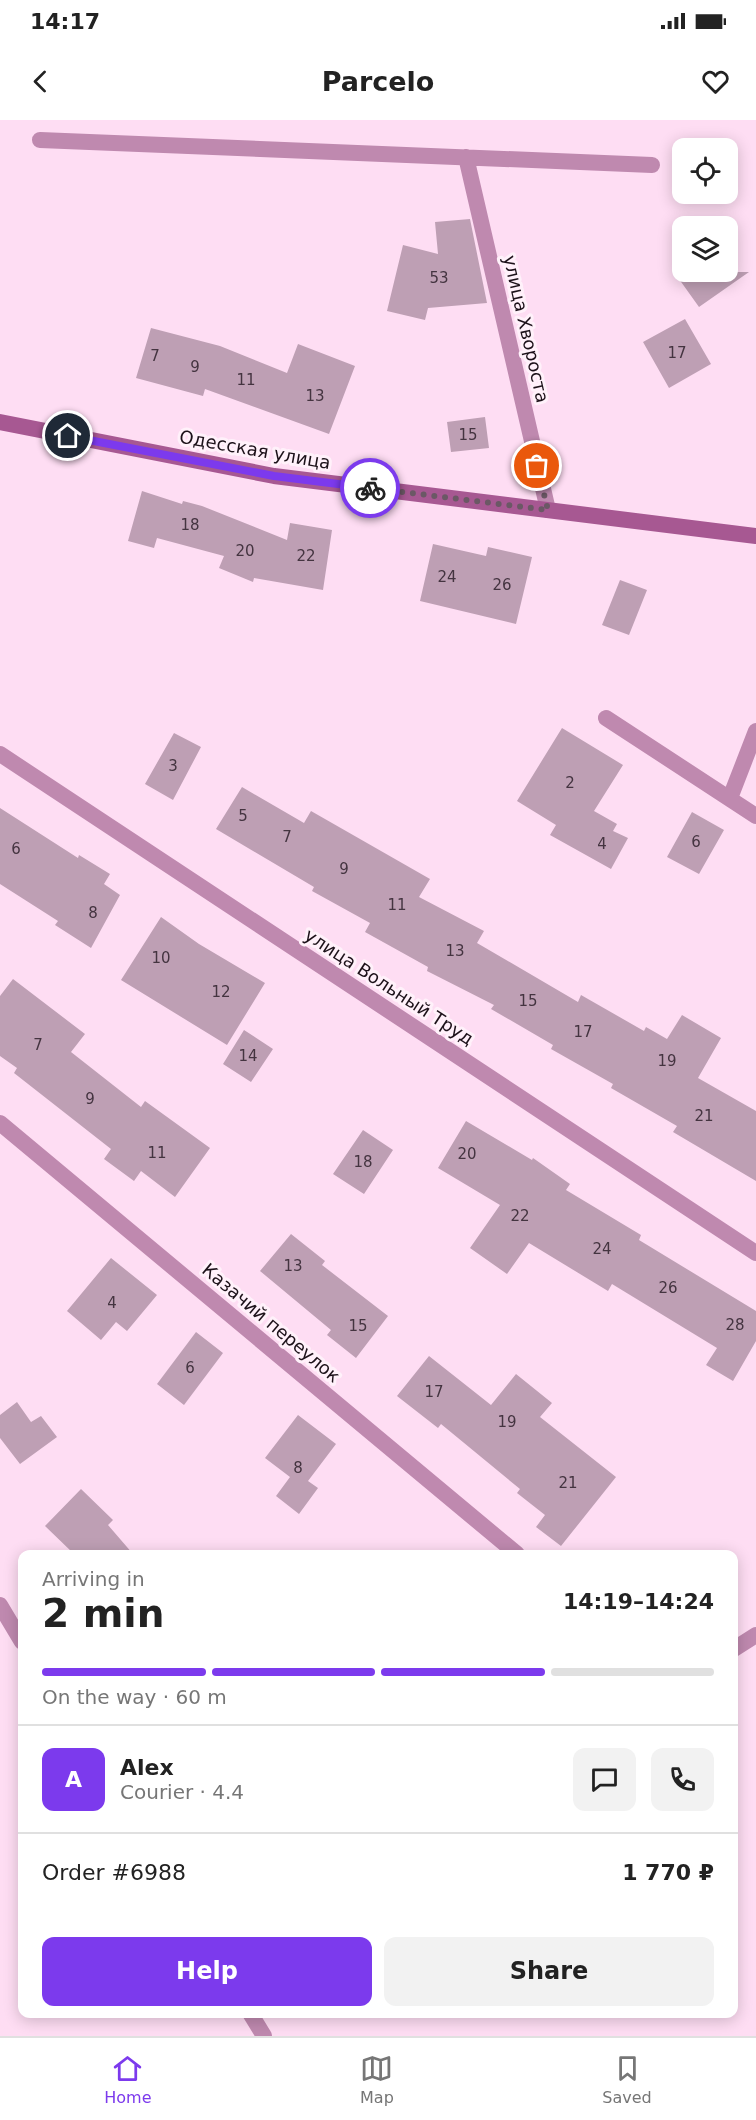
<!DOCTYPE html>
<html lang="en">
<head>
<meta charset="utf-8">
<style>
  body { margin:0; font-family:"DejaVu Sans",sans-serif; background:#f2f2f2; color:#222; height:100vh; display:flex; flex-direction:column; font-size:22px; white-space:nowrap }
  * { box-sizing:border-box; margin:0 }
  p { font-size:20px; color:#767676 }
  .icon { flex:none; width:33px; height:33px; fill:none; stroke:currentColor; stroke-width:2; stroke-linecap:round; stroke-linejoin:round }
  .map { position:relative; flex:1; overflow:hidden }
  .panel { position:absolute; left:18px; top:1430px; width:720px; height:468px; display:flex; flex-direction:column; background:#fff; border-radius:12px; box-shadow:0 3px 15px #0003 }
  .panel>* { flex:none }
  .controls { position:absolute; left:672px; top:18px; display:grid; gap:12px }
  .controls a { display:grid; place-items:center; width:66px; height:66px; border-radius:12px; background:#fff; box-shadow:0 3px 15px #0003; font-size:30px }
  .pin { position:absolute; display:grid; place-items:center; width:51px; height:51px; color:#fff; margin:-26px; border:3px solid #fff; border-radius:50%; box-shadow:0 2px 6px #0007 }
  .courier { position:absolute; display:grid; place-items:center; width:60px; height:60px; margin:-30px; border:4px solid #7c3aed; border-radius:50%; background:#fff; color:#222; box-shadow:0 2px 8px #0007 }
  .headline em { font-style:normal; font-weight:700 }
  .headline div { display:flex; flex-direction:column-reverse }
  .headline { display:flex; align-items:center; justify-content:space-between; height:102px; padding:0 24px }
  h1 { font-size:39px; font-weight:700; line-height:45px }
  .bar { display:grid; grid-template-columns:repeat(4,1fr); gap:9px 6px; align-content:center; height:72px; padding:0 24px }
  .bar i { height:8px; border-radius:4px; background:#e0e0e0 }
  .bar .current { background:#7c3aed }
  .bar p { grid-column:span 4 }
  .line { display:flex; align-items:center; gap:15px; padding:0 24px; border-top:2px solid #e0e0e0 }
  .line div { flex:1 }
  .round { display:grid; place-items:center; flex:none; width:63px; height:63px; border-radius:12px; background:#f2f2f2 }
  .cta { display:flex; gap:12px; margin-top:auto; padding:12px 24px }
  .cta a { flex:1; height:69px; border-radius:12px; background:#7c3aed; color:#fff; font-size:24px; font-weight:700; line-height:69px; text-align:center }
  .cta a+a { background:#f2f2f2; color:#222 }
  .status { display:flex; justify-content:space-between; align-items:center; height:42px; padding:0 30px; background:#fff; direction:ltr }
  .status svg { height:16px; fill:currentColor }
  header { display:flex; justify-content:space-between; align-items:center; height:78px; padding:0 24px; background:#fff; font-size:27px; font-weight:700 }
  .dock { display:flex; justify-content:space-around; align-items:center; height:84px; border-top:2px solid #e0e0e0; background:#fff; font-size:16px; color:#767676 }
  .dock a { display:grid; justify-items:center; gap:3px }
  .dock .current { color:#7c3aed }
  .map>svg:first-child { display:block }
  .building { fill:#be9fb4 }
  .lines { fill:none; stroke-linecap:round; stroke-linejoin:round }
  .minor { stroke:#bf89af; stroke-width:16 }
  .secondary { stroke:#a75892; stroke-width:16 }
  .done { stroke:#6b5865; stroke-width:6; stroke-dasharray:0 10.8 }
  .route { stroke:#7c3aed; stroke-width:8 }
  .labels { text-anchor:middle; stroke-width:6; stroke-linejoin:round; paint-order:stroke }
  .number-label { font-size:15px; fill:#443440 }
  .street-label { font-size:18px; fill:#1c1119; stroke:#fff1fa }
</style>
</head>
<body>
<div class="status"><b>14:17</b><svg viewBox="0 0 49 12"><path d="M0 12V9h3v3zM5 12V6h3v6zM10 12V3h3v9zM15 12V0h3v12zM26 1h20v11H26zM47 4h2v5h-2z"/></svg></div>
<header><svg class="icon" aria-label="back" viewBox="0 0 24 24"><path d="M15 5l-7 7 7 7"/></svg>Parcelo<svg class="icon" aria-label="heart" viewBox="0 0 24 24"><path d="M12 20l-8-8c-3-5 5-10 8-4 3-6 11-1 8 4z"/></svg></header>
<div class="map">
<svg width="756" height="1916" viewBox="0 0 756 1916">
  <rect width="100%" height="100%" fill="#feddf3"/>
  <path class="building" d="M470,99L487,183L428,188L425,200L387,191L403,125L438,134L435,102Z
    M674,152H749L699,187Z
    M685,199L711,244L669,268L643,222Z
    M151,208L220,226L287,253L298,224L355,246L329,314L205,269L203,276L136,258Z
    M485,297L489,328L451,332L447,302Z
    M142,371L182,384L183,381L202,386L287,420L290,403L332,410L323,470L254,458L253,462L219,448L224,436L157,418L154,428L128,421Z
    M433,424L486,436L488,427L532,437L516,504L420,481Z
    M620,460L647,470L629,515L602,505Z
    M562,608L623,645L594,691L617,704L613,711L628,718L611,749L550,715L556,705L517,681Z
    M174,613L201,627L173,680L145,664Z
    M242,667L304,703L311,691L430,759L419,777L484,811L477,823L578,882L581,875L644,911L646,907L667,919L682,895L721,918L698,958L756,991V1061L673,1012L677,1006L611,968L613,964L551,929L553,925L491,889L494,885L427,851L428,847L365,812L370,803L312,771L314,767L216,709Z
    M0,688L78,738L79,735L110,754L104,764L120,775L91,828L55,805L58,801L0,764Z
    M692,692L724,710L699,754L667,737Z
    M161,797L199,824L265,863L227,925L121,860Z
    M13,859L85,914L71,932L141,987L145,981L210,1028L175,1077L141,1051L134,1061L104,1039L111,1029L14,953L17,948L0,936V876Z
    M244,910L273,929L251,962L223,944Z
    M466,1001L532,1040L533,1038L570,1064L566,1070L641,1115L639,1120L756,1191V1221L733,1261L706,1245L717,1228L612,1164L608,1171L529,1123L507,1154L470,1128L500,1085L438,1048Z
    M363,1010L393,1030L364,1074L333,1054Z
    M291,1114L325,1141L322,1145L388,1196L356,1238L327,1215L331,1210L260,1151Z
    M111,1138L157,1175L127,1211L116,1202L101,1220L67,1191Z
    M196,1212L223,1233L184,1285L157,1264Z
    M429,1236L491,1285L516,1254L552,1283L540,1297L616,1357L561,1426L536,1407L545,1395L517,1373L520,1369L441,1304L438,1308L397,1276Z
    M17,1282L31,1302L41,1296L57,1317L20,1344L0,1318V1295Z
    M298,1295L336,1324L308,1361L318,1368L299,1394L276,1376L290,1357L265,1338Z
    M81,1369L113,1400L108,1405L133,1434H74L45,1406Z"/>
  <g class="lines">
    <path class="minor" d="M40,20L652,45
      M466,37L548,390
      M606,598L756,696
      M0,634L756,1133
      M730,678L756,611
      M0,1003L517,1434
      M0,1485L22,1522
      M734,1529L756,1515
      M250,1893L264,1916"/>
    <path class="secondary" d="M0,302L274,356L756,416"/>
  </g>
  <g class="lines">
    <path class="done" d="M370,368L548,390L537,346"/>
    <path class="route" d="M68,316L274,356L370,368"/>
  </g>
  <g class="labels">
    <g class="number-label">
      <text x="439" y="163">53</text>
      <text x="677" y="238">17</text>
      <text x="155" y="241">7</text>
      <text x="195" y="252">9</text>
      <text x="246" y="265">11</text>
      <text x="315" y="281">13</text>
      <text x="468" y="320">15</text>
      <text x="190" y="410">18</text>
      <text x="245" y="436">20</text>
      <text x="306" y="441">22</text>
      <text x="447" y="462">24</text>
      <text x="502" y="470">26</text>
      <text x="173" y="651">3</text>
      <text x="570" y="668">2</text>
      <text x="243" y="701">5</text>
      <text x="287" y="722">7</text>
      <text x="696" y="727">6</text>
      <text x="602" y="729">4</text>
      <text x="16" y="734">6</text>
      <text x="344" y="754">9</text>
      <text x="397" y="790">11</text>
      <text x="93" y="798">8</text>
      <text x="455" y="836">13</text>
      <text x="161" y="843">10</text>
      <text x="221" y="877">12</text>
      <text x="528" y="886">15</text>
      <text x="583" y="917">17</text>
      <text x="38" y="930">7</text>
      <text x="248" y="941">14</text>
      <text x="667" y="946">19</text>
      <text x="90" y="984">9</text>
      <text x="704" y="1001">21</text>
      <text x="157" y="1038">11</text>
      <text x="467" y="1039">20</text>
      <text x="363" y="1047">18</text>
      <text x="520" y="1101">22</text>
      <text x="602" y="1134">24</text>
      <text x="293" y="1151">13</text>
      <text x="668" y="1173">26</text>
      <text x="112" y="1188">4</text>
      <text x="735" y="1210">28</text>
      <text x="358" y="1211">15</text>
      <text x="190" y="1253">6</text>
      <text x="434" y="1277">17</text>
      <text x="507" y="1307">19</text>
      <text x="298" y="1353">8</text>
      <text x="568" y="1368">21</text>
    </g>
    <g class="street-label">
      <text transform="translate(526 209) rotate(77)" y="6">улица Хвороста</text>
      <text transform="translate(255 330) rotate(10)" y="6">Одесская улица</text>
      <text transform="translate(389 867) rotate(33)" y="6">улица Вольный Труд</text>
      <text transform="translate(271 1203) rotate(40)" y="6">Казачий переулок</text>
    </g>
  </g>
</svg>
<div class="controls">
<a><svg class="icon" aria-label="locate" viewBox="0 0 24 24"><circle cx="12" cy="12" r="6"/><path d="M12 2v4M12 18v4M2 12h4M18 12h4"/></svg></a>
<a><svg class="icon" aria-label="layers" viewBox="0 0 24 24"><path d="M12 4l9 5-9 5-9-5zM3 14l9 5 9-5"/></svg></a>
</div>
<div class="pin" style="left:537px;top:346px;background:#ea580c"><svg class="icon" aria-label="bag" viewBox="0 0 24 24"><path d="M5 8h14l-1 12H6zM9 8a3 3 0 0 1 6 0"/></svg></div>
<div class="pin" style="left:68px;top:316px;background:#1f2937"><svg class="icon" aria-label="home" viewBox="0 0 24 24"><path d="M3 11l9-7 9 7M6 9v11h12V9"/></svg></div>
<div class="courier" style="left:370px;top:368px"><svg class="icon" aria-label="bike" viewBox="0 0 24 24"><circle cx="6" cy="16" r="4"/><circle cx="18" cy="16" r="4"/><path d="M6 16l4-8h5l3 8M10 8l3 8H6M13 5h3"/></svg></div>
<section class="panel">
<div class="headline"><div><h1>2 min</h1><p>Arriving in</p></div><em>14:19–14:24</em></div>
<div class="bar"><i class="current"></i><i class="current"></i><i class="current"></i><i></i><p>On the way · 60 m</p></div>
<div class="line" style="height:108px"><b class="round" style="background:#7c3aed;color:#fff">A</b><div><b>Alex</b><p>Courier · 4.4</p></div><a class="round"><svg class="icon" aria-label="chat" viewBox="0 0 24 24"><path d="M4 5h16v11H9l-5 4z"/></svg></a><a class="round"><svg class="icon" aria-label="phone" viewBox="0 0 24 24"><path d="M5 4h4l2 5-3 2q2 4 5 5l2-3 5 2v4C11 20 4 13 5 4z"/></svg></a></div>
<div class="line" style="height:78px"><div>Order #6988</div><b>1 770 ₽</b></div>
<div class="cta"><a>Help</a><a>Share</a></div>
</section>
</div>
<nav class="dock">
<a class="current"><svg class="icon" aria-label="home" viewBox="0 0 24 24"><path d="M3 11l9-7 9 7M6 9v11h12V9"/></svg>Home</a>
<a><svg class="icon" aria-label="map" viewBox="0 0 24 24"><path d="M3 6l6-2 6 2 6-2v14l-6 2-6-2-6 2zM9 4v14M15 6v14"/></svg>Map</a>
<a><svg class="icon" aria-label="saved" viewBox="0 0 24 24"><path d="M7 4h10v16l-5-4-5 4z"/></svg>Saved</a>
</nav>
</body>
</html>
